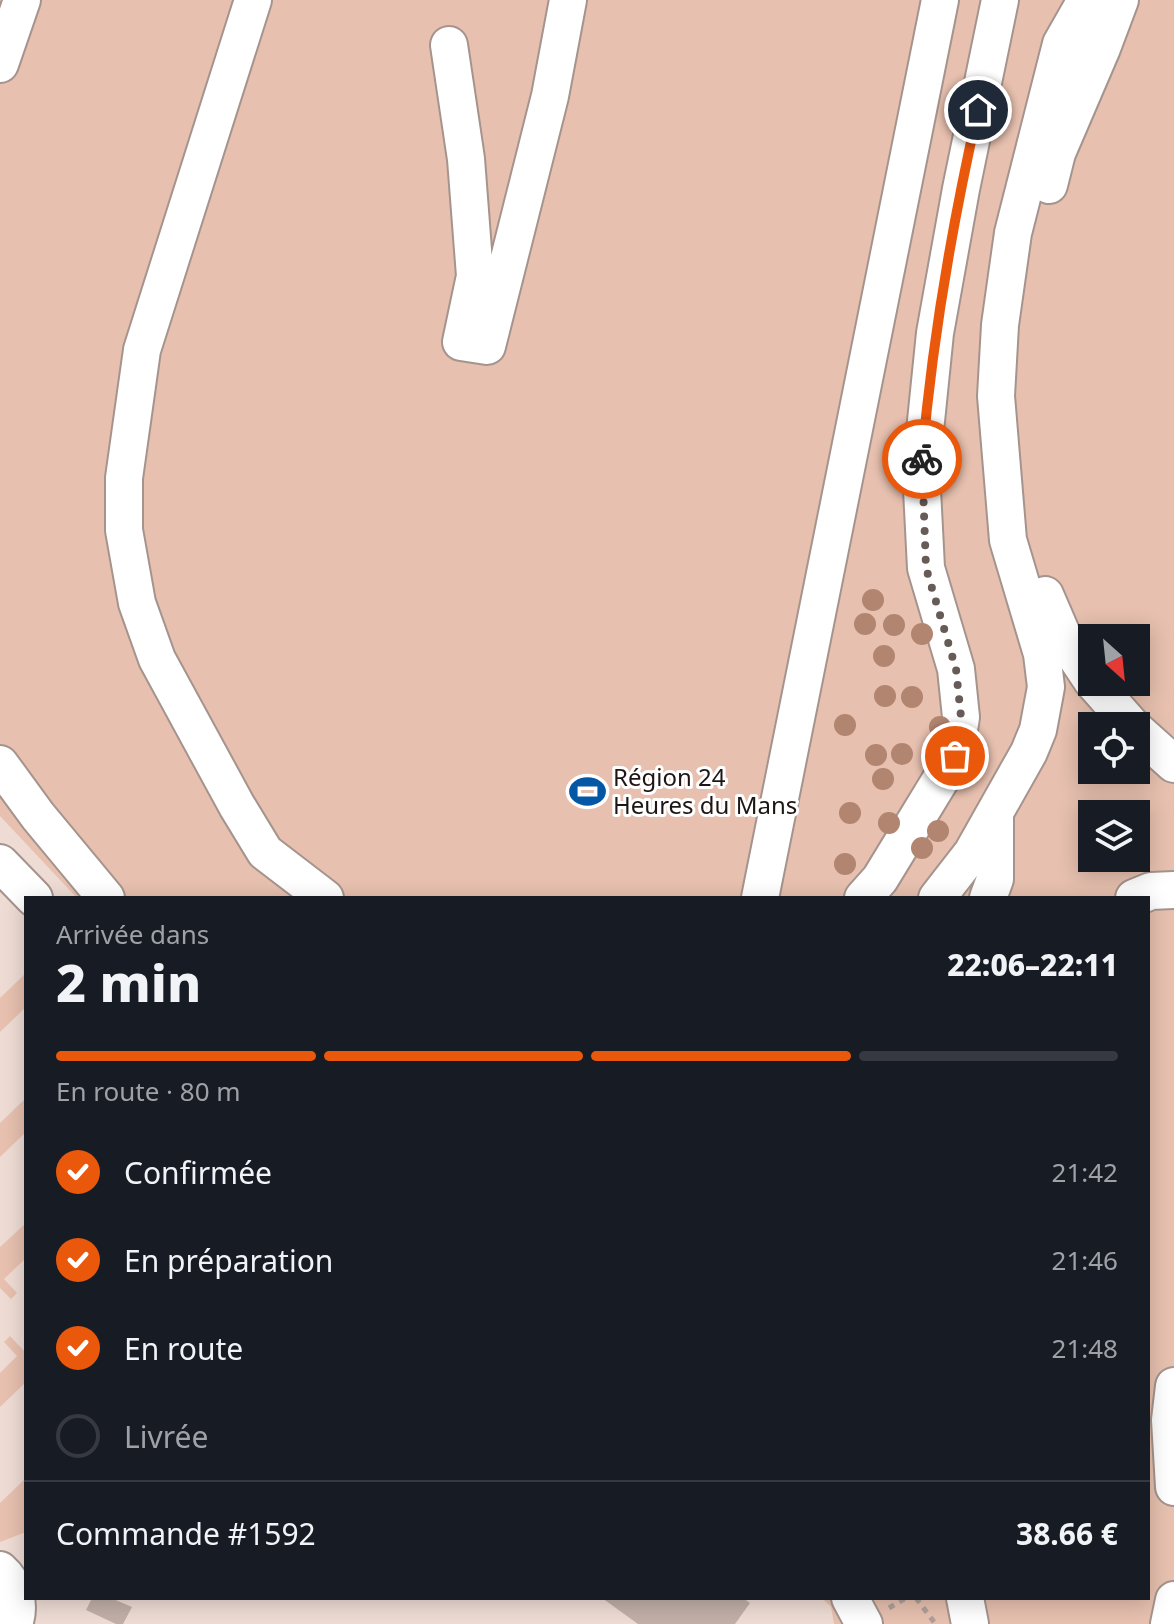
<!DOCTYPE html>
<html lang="fr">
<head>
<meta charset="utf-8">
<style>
  body { margin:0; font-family:"Noto Sans",sans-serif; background:#20242c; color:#f1f3f6; height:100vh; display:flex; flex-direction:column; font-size:30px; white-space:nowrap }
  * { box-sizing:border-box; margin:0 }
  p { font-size:26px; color:#9ea1a6 }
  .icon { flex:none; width:44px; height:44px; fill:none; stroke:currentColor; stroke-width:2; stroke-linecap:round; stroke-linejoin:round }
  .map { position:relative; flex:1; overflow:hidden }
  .sheet { position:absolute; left:24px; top:896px; width:1126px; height:704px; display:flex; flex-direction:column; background:#171b24; border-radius:0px; box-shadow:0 4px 20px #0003 }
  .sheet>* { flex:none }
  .needle { width:52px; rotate:153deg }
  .buttons { position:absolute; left:1078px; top:624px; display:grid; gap:16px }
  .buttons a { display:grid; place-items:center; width:72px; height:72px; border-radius:0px; background:#171b24; box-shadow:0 4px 20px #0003; font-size:40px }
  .pin { position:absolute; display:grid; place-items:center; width:68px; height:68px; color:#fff; margin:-34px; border:4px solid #fff; border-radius:50%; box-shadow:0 2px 8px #0007 }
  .courier { position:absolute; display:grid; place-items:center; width:80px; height:80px; margin:-40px; border:6px solid #ea580c; border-radius:50%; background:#fff; color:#222; box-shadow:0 2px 10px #0007 }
  .headline em { font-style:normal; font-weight:800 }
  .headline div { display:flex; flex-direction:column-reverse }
  .headline { display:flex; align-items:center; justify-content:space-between; height:136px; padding:0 32px }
  h1 { font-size:52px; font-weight:800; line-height:60px }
  .bar { display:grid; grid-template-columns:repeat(4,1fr); gap:12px 8px; align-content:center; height:96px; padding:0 32px }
  .bar i { height:10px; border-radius:6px; background:#363941 }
  .bar .on { background:#ea580c }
  .bar p { grid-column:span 4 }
  .line { display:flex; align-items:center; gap:20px; padding:0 32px; border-top:2px solid #363941 }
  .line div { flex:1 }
  ol { padding:0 32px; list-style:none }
  li { display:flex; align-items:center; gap:24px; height:88px }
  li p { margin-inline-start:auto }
  li .icon { padding:8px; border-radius:50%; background:#ea580c; color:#fff; stroke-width:4 }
  li:last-child { color:#9ea1a6 }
  li i { width:44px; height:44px; border:4px solid #363941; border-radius:50% }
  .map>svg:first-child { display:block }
  .green { fill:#e7c0af; fill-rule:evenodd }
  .building { fill:#c1afa8 }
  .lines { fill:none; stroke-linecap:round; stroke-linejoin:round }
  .minor-casing { stroke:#a5948d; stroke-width:40 }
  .path { stroke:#ae9f99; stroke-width:5; stroke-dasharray:6 6; stroke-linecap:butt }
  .minor { stroke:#fff; stroke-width:36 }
  .tree { fill:#b28570 }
  .done { stroke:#665b57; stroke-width:8; stroke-dasharray:0 14.4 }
  .route { stroke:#ea580c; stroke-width:10 }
  .labels { text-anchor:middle; stroke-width:6; stroke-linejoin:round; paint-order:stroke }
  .poi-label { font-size:24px; fill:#1d1614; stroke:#fff; text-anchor:start }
</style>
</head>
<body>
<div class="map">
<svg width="1174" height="1624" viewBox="0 0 1174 1624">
  <rect width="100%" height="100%" fill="#eedcd4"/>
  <path class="green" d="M0,0H1174V1624H834L831,1607L822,1598H1148V898H77L0,816ZM1092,638H1136V682H1092ZM1092,726H1136V770H1092ZM1092,814H1136V858H1092Z
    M26,973V1007L0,1032V998Z
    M26,1098V1132L0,1157V1123Z
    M26,1223V1258L4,1279L17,1293L11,1299L0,1288V1247Z
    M10,1336L26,1353V1382L0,1407V1373L17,1356L4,1342Z
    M26,1478V1532L0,1542V1503Z"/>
  <path class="building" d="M92,1598H111L132,1607L123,1624H116L86,1610Z
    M602,1598H743L750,1603L735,1624H638Z"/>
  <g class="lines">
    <defs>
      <path id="minor" d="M253,0L142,350L124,478V530L137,603L157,659L237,806L265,852L325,898
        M449,45L466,159L475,276L461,342L487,346L550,96L568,0
        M1102,48L1120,0
        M0,64L22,0
        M1049,185L1057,153L1102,48L1095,38L1059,82
        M1045,595L1064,639L1092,681
        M1093,682L1132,726
        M1136,730L1174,764
        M0,764L38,816L106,898
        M0,863L34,898
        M760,898L940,0
        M863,898L880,879L955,756L961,717L956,669L926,568L921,470L935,333L961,189L1000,0
        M937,898L972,853L1029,752L1038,730L1046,687L1042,654L1008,540L996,396L1000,325L1013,233L1061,44L1086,0
        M988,898L995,879V816
        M1134,898L1151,891L1174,890
        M1174,1386L1170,1420L1174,1487
        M0,1570C15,1583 21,1605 14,1624
        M850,1598L864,1624
        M965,1598L970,1624
        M1169,1624L1174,1600"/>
    </defs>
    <use href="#minor" class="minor-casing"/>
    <path class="path" d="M916,1598L934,1622
      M889,1608L906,1598"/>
    <use href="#minor" class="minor"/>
  </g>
  <g class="tree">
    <circle cx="873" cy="600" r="11"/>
    <circle cx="865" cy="624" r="11"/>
    <circle cx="894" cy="625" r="11"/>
    <circle cx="922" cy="634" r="11"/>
    <circle cx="884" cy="656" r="11"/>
    <circle cx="885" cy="696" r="11"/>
    <circle cx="912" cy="697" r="11"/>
    <circle cx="845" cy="725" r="11"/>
    <circle cx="940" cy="727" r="11"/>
    <circle cx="902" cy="754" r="11"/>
    <circle cx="876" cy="755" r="11"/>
    <circle cx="883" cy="779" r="11"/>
    <circle cx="850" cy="813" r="11"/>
    <circle cx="889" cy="823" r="11"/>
    <circle cx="938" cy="831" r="11"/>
    <circle cx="922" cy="848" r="11"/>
    <circle cx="845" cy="864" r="11"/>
  </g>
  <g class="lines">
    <path class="done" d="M922,459L926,568L956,669L961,717L955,756"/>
    <path class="route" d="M922,459C932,341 952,225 978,110"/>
  </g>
  <defs>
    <symbol id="stadium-bare" viewBox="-9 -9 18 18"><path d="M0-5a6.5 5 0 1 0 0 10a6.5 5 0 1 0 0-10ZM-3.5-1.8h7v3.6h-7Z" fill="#0357a5" stroke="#fff" stroke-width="2.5" paint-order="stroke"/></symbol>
  </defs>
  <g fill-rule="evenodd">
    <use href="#stadium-bare" x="562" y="766" width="51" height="51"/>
  </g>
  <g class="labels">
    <g class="poi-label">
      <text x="613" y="786">Région 24<tspan x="613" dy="28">Heures du Mans</tspan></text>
    </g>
  </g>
</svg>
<div class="buttons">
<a><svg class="needle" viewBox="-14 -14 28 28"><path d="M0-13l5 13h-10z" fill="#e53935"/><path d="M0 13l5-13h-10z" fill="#9ea1a6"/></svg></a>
<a><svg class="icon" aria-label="locate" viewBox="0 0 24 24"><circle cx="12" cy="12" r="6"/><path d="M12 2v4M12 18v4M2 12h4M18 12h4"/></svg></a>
<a><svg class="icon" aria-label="layers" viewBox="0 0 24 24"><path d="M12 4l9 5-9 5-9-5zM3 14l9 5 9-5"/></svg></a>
</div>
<div class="pin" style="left:955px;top:756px;background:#ea580c"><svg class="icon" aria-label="bag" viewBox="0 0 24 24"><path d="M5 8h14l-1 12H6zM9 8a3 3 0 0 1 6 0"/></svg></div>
<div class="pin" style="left:978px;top:110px;background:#1f2937"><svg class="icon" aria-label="home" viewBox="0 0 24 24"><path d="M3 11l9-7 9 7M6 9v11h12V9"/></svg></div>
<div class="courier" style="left:922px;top:459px"><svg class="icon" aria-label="bike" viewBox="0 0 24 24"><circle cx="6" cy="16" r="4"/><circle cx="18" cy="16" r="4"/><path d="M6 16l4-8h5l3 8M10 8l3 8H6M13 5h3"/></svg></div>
<section class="sheet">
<div class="headline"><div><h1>2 min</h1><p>Arrivée dans</p></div><em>22:06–22:11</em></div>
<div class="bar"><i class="on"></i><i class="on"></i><i class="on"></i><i></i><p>En route · 80 m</p></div>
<ol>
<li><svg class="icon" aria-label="check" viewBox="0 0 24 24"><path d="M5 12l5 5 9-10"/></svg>Confirmée<p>21:42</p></li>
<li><svg class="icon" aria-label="check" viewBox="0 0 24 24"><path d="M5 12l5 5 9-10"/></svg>En préparation<p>21:46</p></li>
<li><svg class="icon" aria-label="check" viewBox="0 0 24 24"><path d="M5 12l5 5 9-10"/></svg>En route<p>21:48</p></li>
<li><i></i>Livrée</li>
</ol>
<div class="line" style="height:104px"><div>Commande #1592</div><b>38.66 €</b></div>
</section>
</div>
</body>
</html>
